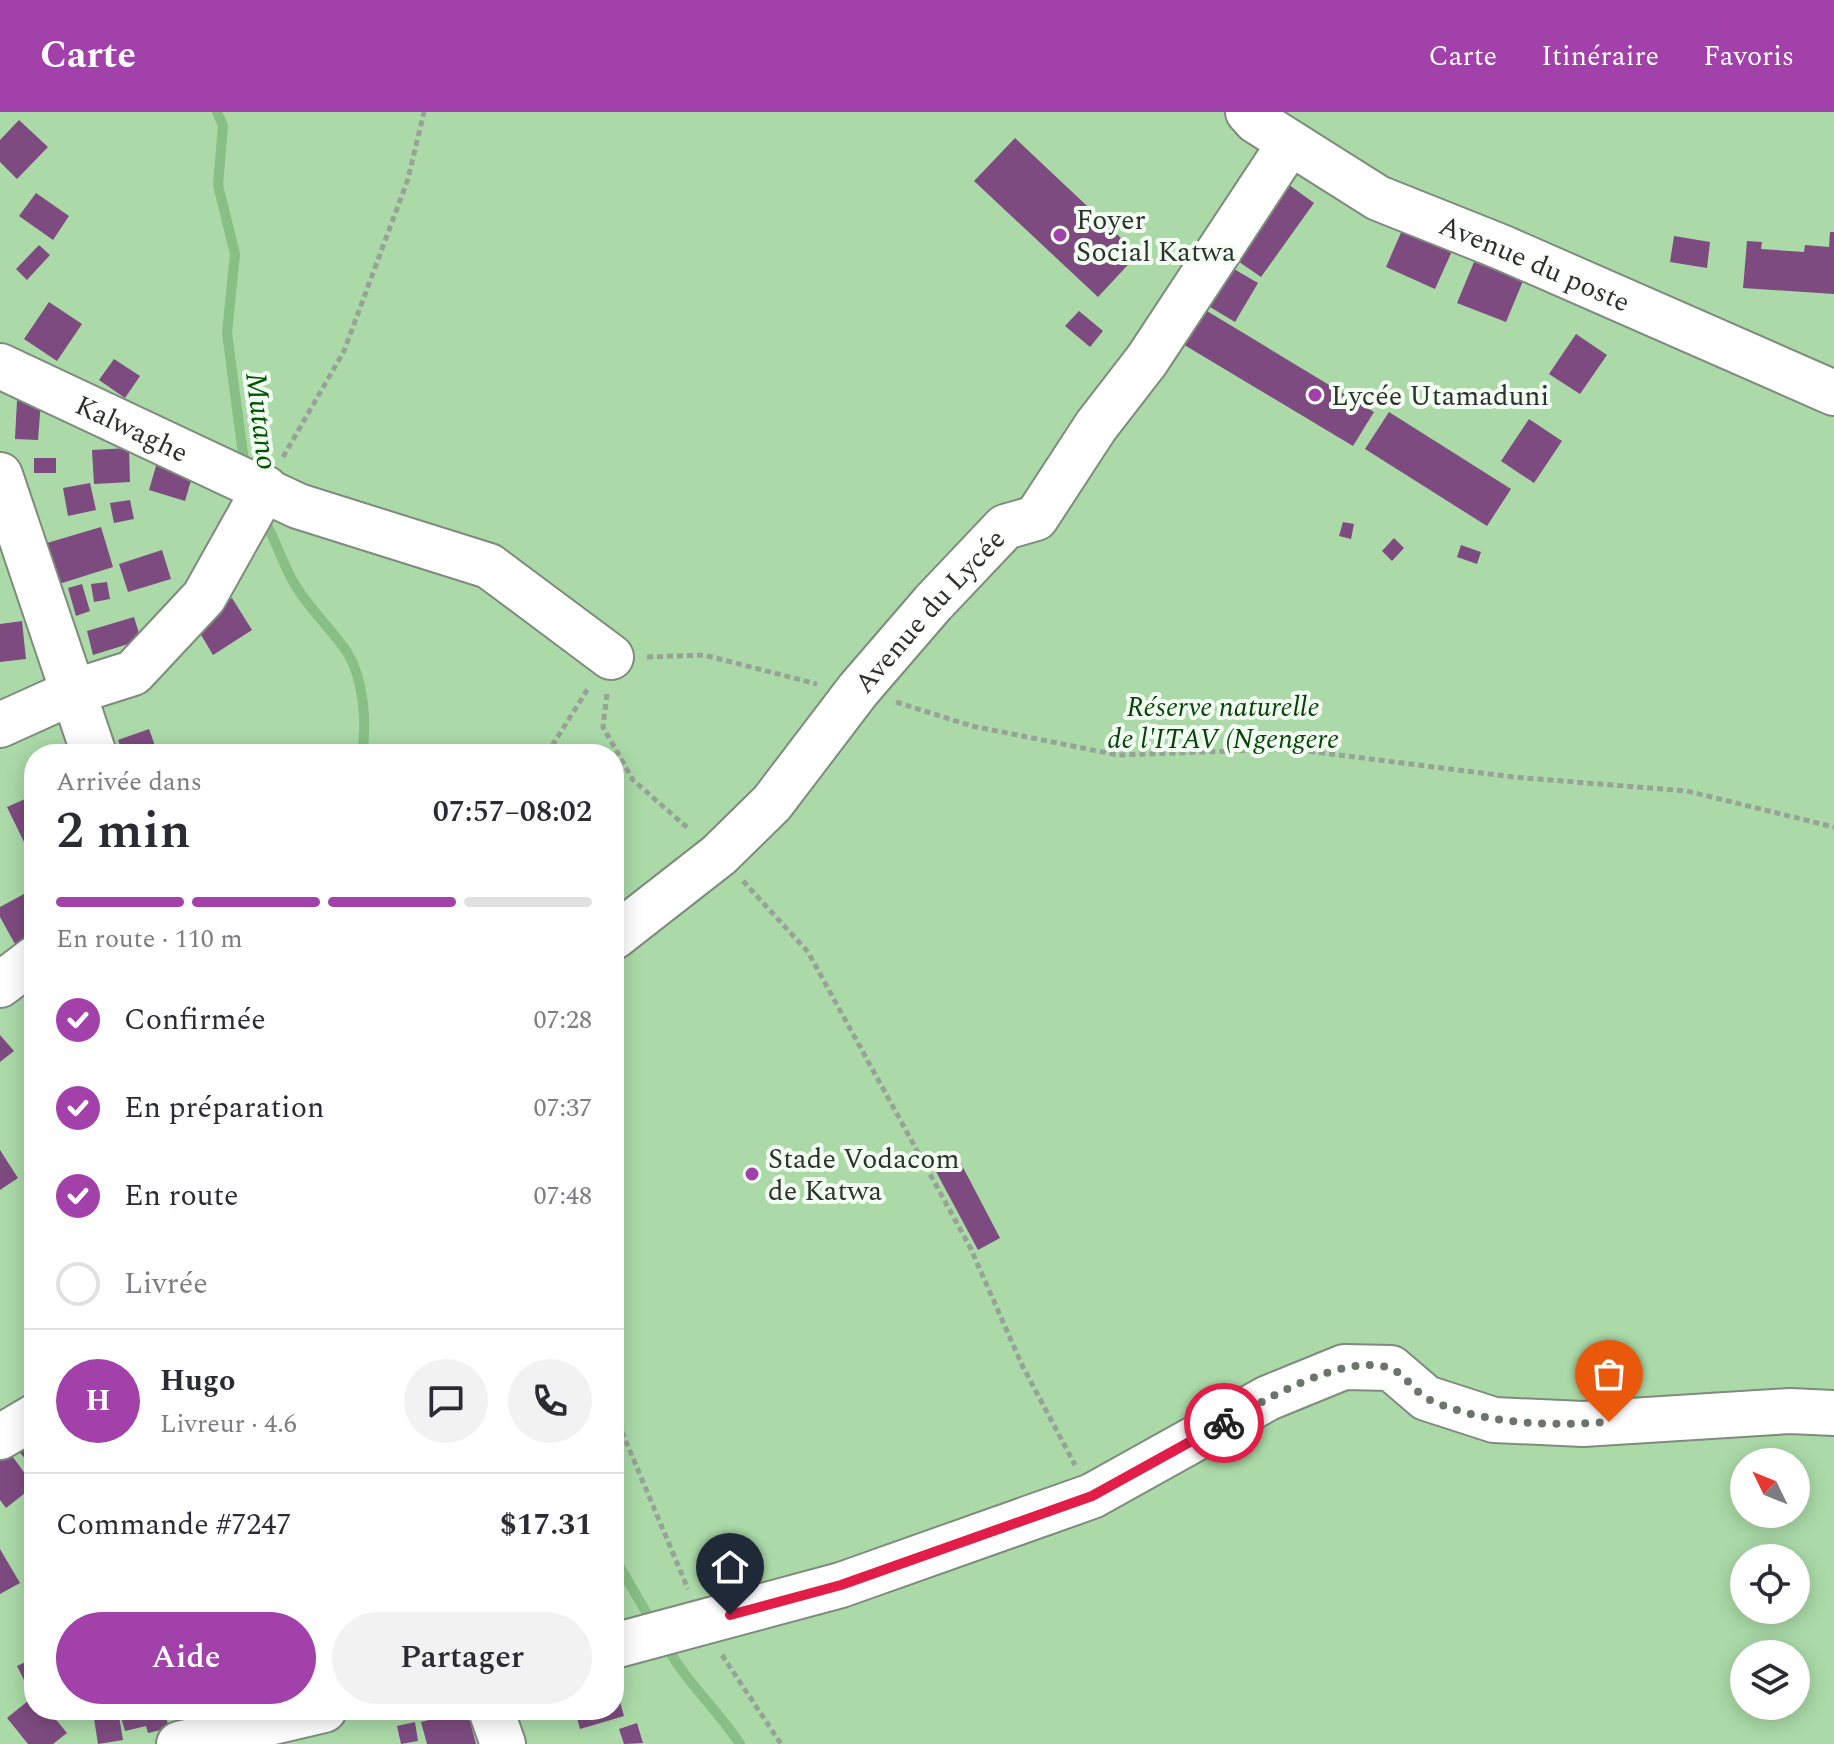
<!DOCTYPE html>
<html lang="fr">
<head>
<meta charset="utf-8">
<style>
  body { margin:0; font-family:Spectral,serif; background:#f2f2f3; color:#2b2b33; height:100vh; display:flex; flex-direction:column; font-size:30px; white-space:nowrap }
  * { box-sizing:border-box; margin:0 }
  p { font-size:26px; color:#7c7c81 }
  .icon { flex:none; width:44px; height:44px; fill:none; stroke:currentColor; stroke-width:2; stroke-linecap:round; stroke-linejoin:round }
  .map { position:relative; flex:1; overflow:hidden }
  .details { position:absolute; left:24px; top:632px; width:600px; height:976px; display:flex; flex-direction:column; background:#fff; border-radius:32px; box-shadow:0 4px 20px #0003 }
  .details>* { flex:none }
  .needle { width:52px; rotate:313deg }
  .tools { position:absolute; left:1730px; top:1336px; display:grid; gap:16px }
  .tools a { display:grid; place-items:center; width:80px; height:80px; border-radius:50%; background:#fff; box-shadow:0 4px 20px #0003; font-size:40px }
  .pin { position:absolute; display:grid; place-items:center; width:68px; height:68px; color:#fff; margin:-82px -34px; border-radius:50% 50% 50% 0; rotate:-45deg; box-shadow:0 0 8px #0007 }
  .pin .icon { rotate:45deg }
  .courier { position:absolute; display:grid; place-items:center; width:80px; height:80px; margin:-40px; border:6px solid #e11d48; border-radius:50%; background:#fff; color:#222; box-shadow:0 2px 10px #0007 }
  .summary em { font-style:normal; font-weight:600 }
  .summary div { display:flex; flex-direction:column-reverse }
  .summary { display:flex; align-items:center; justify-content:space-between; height:136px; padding:0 32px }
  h1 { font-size:52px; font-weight:600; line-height:60px }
  .bar { display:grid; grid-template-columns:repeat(4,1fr); gap:12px 8px; align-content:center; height:96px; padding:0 32px }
  .bar i { height:10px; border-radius:6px; background:#e1e1e2 }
  .bar .current { background:#a241a9 }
  .bar p { grid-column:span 4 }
  .line { display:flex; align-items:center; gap:20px; padding:0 32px; border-top:2px solid #e1e1e2 }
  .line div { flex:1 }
  .round { display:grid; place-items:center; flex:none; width:84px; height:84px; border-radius:42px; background:#f2f2f3 }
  ol { padding:0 32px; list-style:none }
  li { display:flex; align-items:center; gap:24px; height:88px }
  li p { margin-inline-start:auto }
  li .icon { padding:8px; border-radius:50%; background:#a241a9; color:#fff; stroke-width:4 }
  li:last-child { color:#7c7c81 }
  li i { width:44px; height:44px; border:4px solid #e1e1e2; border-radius:50% }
  .action { display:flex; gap:16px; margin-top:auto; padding:16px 32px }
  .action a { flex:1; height:92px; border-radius:48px; background:#a241a9; color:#fff; font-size:32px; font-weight:600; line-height:92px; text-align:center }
  .action a+a { background:#f2f2f3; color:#2b2b33 }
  header { display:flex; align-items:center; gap:48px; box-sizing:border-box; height:112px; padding:0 40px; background:#a241a9; color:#fff }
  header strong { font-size:38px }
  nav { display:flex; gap:44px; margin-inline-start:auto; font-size:28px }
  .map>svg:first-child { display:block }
  .green { fill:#abdaa8; fill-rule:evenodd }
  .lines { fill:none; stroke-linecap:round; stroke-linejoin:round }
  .stream { stroke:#87bf84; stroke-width:10 }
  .building { fill:#7d4b80 }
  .minor-casing { stroke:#7e8b7d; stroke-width:48 }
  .path { stroke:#98a398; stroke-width:5; stroke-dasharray:6 4; stroke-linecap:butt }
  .minor { stroke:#fff; stroke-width:44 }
  .done { stroke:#6c756b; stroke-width:8; stroke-dasharray:0 14.4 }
  .route { stroke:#e11d48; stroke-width:10 }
  .poi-dot { fill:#a241a9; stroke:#f3fff2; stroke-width:3 }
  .labels { text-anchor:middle; stroke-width:8; stroke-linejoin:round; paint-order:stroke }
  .poi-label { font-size:28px; fill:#2b312b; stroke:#f3fff2; text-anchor:start }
  .street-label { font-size:28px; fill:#2b312b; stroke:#f3fff2 }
  .park-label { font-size:28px; font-style:italic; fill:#054308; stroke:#f3fff2 }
  .water-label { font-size:30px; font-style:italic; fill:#005503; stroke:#f3fff2 }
</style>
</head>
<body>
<header>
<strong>Carte</strong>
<nav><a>Carte</a><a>Itinéraire</a><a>Favoris</a></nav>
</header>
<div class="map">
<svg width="1834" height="1632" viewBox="0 0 1834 1632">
  <rect width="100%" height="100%" fill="#e4f3e3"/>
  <path class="green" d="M0,0H1834V1632H0ZM34,642H614V1598H34ZM1744,1350H1796V1402H1744ZM1744,1446H1796V1498H1744ZM1744,1542H1796V1594H1744Z"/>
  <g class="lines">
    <path class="stream" d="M217,0L223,14L218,73L235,142L227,221L245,357
      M262,405C277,428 281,450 294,471C308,496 331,516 347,540C364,568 367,611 362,642
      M614,1445L653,1512
      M665,1532C687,1571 716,1596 740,1632"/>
  </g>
  <path class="building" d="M19,8L48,35L17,67L0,50V28Z
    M1015,26L1138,142L1098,185L974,69Z
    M1285,70L1314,91L1261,165L1232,145Z
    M36,81L69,104L53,128L19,104Z
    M1403,116L1453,137L1435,177L1386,155Z
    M1830,120H1834V182L1743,176L1747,129L1762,130L1761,137L1804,140L1805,133L1829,135Z
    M1674,124L1710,130L1707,156L1670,150Z
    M39,133L50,143L27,168L16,157Z
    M1222,150L1258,171L1235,210L1200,189Z
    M1474,150L1523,169L1506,210L1457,191Z
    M49,190L82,212L57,249L24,227Z
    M1197,193L1374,300L1353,334L1176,228Z
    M1079,199L1103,219L1090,235L1065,214Z
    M1576,222L1607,243L1580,282L1549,262Z
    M114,247L140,264L125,286L99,268Z
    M17,288L41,289L38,328L15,327Z
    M1389,300L1511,377L1487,414L1365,337Z
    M1529,307L1562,329L1534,371L1501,349Z
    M129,336L130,370L94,372L92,338Z
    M34,346H56V361H34Z
    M158,347L194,358L185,389L149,378Z
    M90,371L96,398L68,404L63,376Z
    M130,388L134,407L114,411L110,391Z
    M1343,410L1354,412L1351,427L1339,424Z
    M101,415L113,455L59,472L47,431Z
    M1394,426L1404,436L1392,449L1382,439Z
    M1461,433L1481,440L1477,452L1457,445Z
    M162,438L171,467L128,480L119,452Z
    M107,470L110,487L94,490L91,472Z
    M82,472L90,499L76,504L68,476Z
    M232,486L252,518L213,543L194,511Z
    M134,505L141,528L93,543L87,519Z
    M22,509L26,547L0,550V512Z
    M149,617L158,642H123L118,628Z
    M34,683V724L24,730L7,695Z
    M24,782L34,800V821L15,832L0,805V795Z
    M0,923L14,939L0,950Z
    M0,1038L18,1066L0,1078Z
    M956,1042L1000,1126L978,1138L933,1054Z
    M34,1325V1358L18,1338Z
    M10,1341L34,1374L6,1396L0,1388V1349Z
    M0,1437L20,1471L0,1482Z
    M34,1546V1571L27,1574L17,1554Z
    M615,1572L624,1604L580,1617L575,1598H614Z
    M34,1584V1598H48L67,1621L53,1632H28L7,1606Z
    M102,1598H118L123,1628L98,1632L93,1600Z
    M119,1598H164L169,1616L148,1621L146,1614L125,1619Z
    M467,1598L476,1632H427L421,1610Z
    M415,1610L418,1629L401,1632L397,1614Z
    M637,1611L643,1631L624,1632L619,1617Z"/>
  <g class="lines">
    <defs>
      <g id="minor">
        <path id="s1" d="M1248,0L1256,9L1378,86L1501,135L1834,281"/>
        <path id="s2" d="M0,254L298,394L489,454L611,545"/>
        <path d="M0,363L94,642"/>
        <path d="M0,613L73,580L133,561L204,485L265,376"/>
        <path id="s3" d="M614,825L719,743L772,691L858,578L933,491L1005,415L1036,406L1096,314L1147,248L1290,31"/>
        <path d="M0,873L34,847"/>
        <path d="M0,1325L34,1305"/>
        <path d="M614,1534L841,1473L1092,1384L1268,1286L1344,1255L1391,1256L1426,1286L1494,1308L1583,1312L1790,1299L1834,1301"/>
        <path d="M491,1598L503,1632"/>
        <path d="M179,1632L324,1598"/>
      </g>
    </defs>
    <use href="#minor" class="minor-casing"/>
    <path class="path" d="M283,345L344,239L408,67L424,0
      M647,545L704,543L817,572
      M607,582L603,615L633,668L690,718
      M896,590L972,614L1118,643L1292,637L1513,665L1687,679L1834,715
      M547,642L589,575
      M743,769L808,840L970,1135L1022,1253L1075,1353
      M614,1301L688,1477
      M722,1543L781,1632"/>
    <use href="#minor" class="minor"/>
  </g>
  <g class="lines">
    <path class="done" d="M1224,1311C1265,1288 1342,1241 1390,1256C1404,1261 1414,1280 1428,1287C1484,1313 1549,1314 1609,1310"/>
    <path class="route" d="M730,1503L841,1473L1092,1384L1224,1311"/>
  </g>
  <g class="poi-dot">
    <circle cx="1060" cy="123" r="8"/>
    <circle cx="1315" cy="283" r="8"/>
    <circle cx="752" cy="1062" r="8"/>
  </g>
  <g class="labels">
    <g class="poi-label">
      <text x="1076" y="117">Foyer<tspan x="1076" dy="32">Social Katwa</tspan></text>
      <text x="1331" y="293">Lycée Utamaduni</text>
      <text x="768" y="1056">Stade Vodacom<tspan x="768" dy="32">de Katwa</tspan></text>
    </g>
    <g class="street-label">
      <text dy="10" stroke="none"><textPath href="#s1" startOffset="326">Avenue du poste</textPath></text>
      <text dy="10" stroke="none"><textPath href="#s2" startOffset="146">Kalwaghe</textPath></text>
      <text dy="10" stroke="none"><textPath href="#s3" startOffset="456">Avenue du Lycée</textPath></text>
    </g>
    <g class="park-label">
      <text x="1223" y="604">Réserve naturelle<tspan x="1223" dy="32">de l'ITAV (Ngengere</tspan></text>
    </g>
    <g class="water-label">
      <text transform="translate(262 309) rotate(83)" y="10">Mutano</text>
    </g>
  </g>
</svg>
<div class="tools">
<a><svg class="needle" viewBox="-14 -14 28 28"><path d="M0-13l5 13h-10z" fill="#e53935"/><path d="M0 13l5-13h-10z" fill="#7c7c81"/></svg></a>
<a><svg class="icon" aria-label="locate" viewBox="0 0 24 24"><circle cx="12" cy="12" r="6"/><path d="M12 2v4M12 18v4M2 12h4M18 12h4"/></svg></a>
<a><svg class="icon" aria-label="layers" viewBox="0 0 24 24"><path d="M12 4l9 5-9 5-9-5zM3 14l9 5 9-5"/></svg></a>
</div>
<div class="pin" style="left:1609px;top:1310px;background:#ea580c"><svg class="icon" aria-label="bag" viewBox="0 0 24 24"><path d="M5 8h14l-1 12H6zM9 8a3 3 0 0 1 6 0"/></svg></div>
<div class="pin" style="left:730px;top:1503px;background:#1f2937"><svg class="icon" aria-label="home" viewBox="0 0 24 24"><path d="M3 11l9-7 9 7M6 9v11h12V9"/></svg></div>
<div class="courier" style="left:1224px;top:1311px"><svg class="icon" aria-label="bike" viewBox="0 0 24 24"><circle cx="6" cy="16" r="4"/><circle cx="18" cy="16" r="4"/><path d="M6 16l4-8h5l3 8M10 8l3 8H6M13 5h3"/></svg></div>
<section class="details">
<div class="summary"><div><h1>2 min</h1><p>Arrivée dans</p></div><em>07:57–08:02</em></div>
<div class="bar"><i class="current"></i><i class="current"></i><i class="current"></i><i></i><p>En route · 110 m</p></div>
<ol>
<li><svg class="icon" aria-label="check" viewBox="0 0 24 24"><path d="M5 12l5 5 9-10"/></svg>Confirmée<p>07:28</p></li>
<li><svg class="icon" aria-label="check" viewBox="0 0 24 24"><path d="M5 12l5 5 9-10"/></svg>En préparation<p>07:37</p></li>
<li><svg class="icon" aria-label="check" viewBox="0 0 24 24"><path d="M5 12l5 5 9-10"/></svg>En route<p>07:48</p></li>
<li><i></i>Livrée</li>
</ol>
<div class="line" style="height:144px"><b class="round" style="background:#a241a9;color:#fff">H</b><div><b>Hugo</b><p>Livreur · 4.6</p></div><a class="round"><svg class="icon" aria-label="chat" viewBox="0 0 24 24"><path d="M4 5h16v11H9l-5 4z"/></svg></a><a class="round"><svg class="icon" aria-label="phone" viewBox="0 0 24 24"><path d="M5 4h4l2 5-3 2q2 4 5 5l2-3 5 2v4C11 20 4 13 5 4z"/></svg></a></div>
<div class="line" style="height:104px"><div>Commande #7247</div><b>$17.31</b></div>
<div class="action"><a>Aide</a><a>Partager</a></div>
</section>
</div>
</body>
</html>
